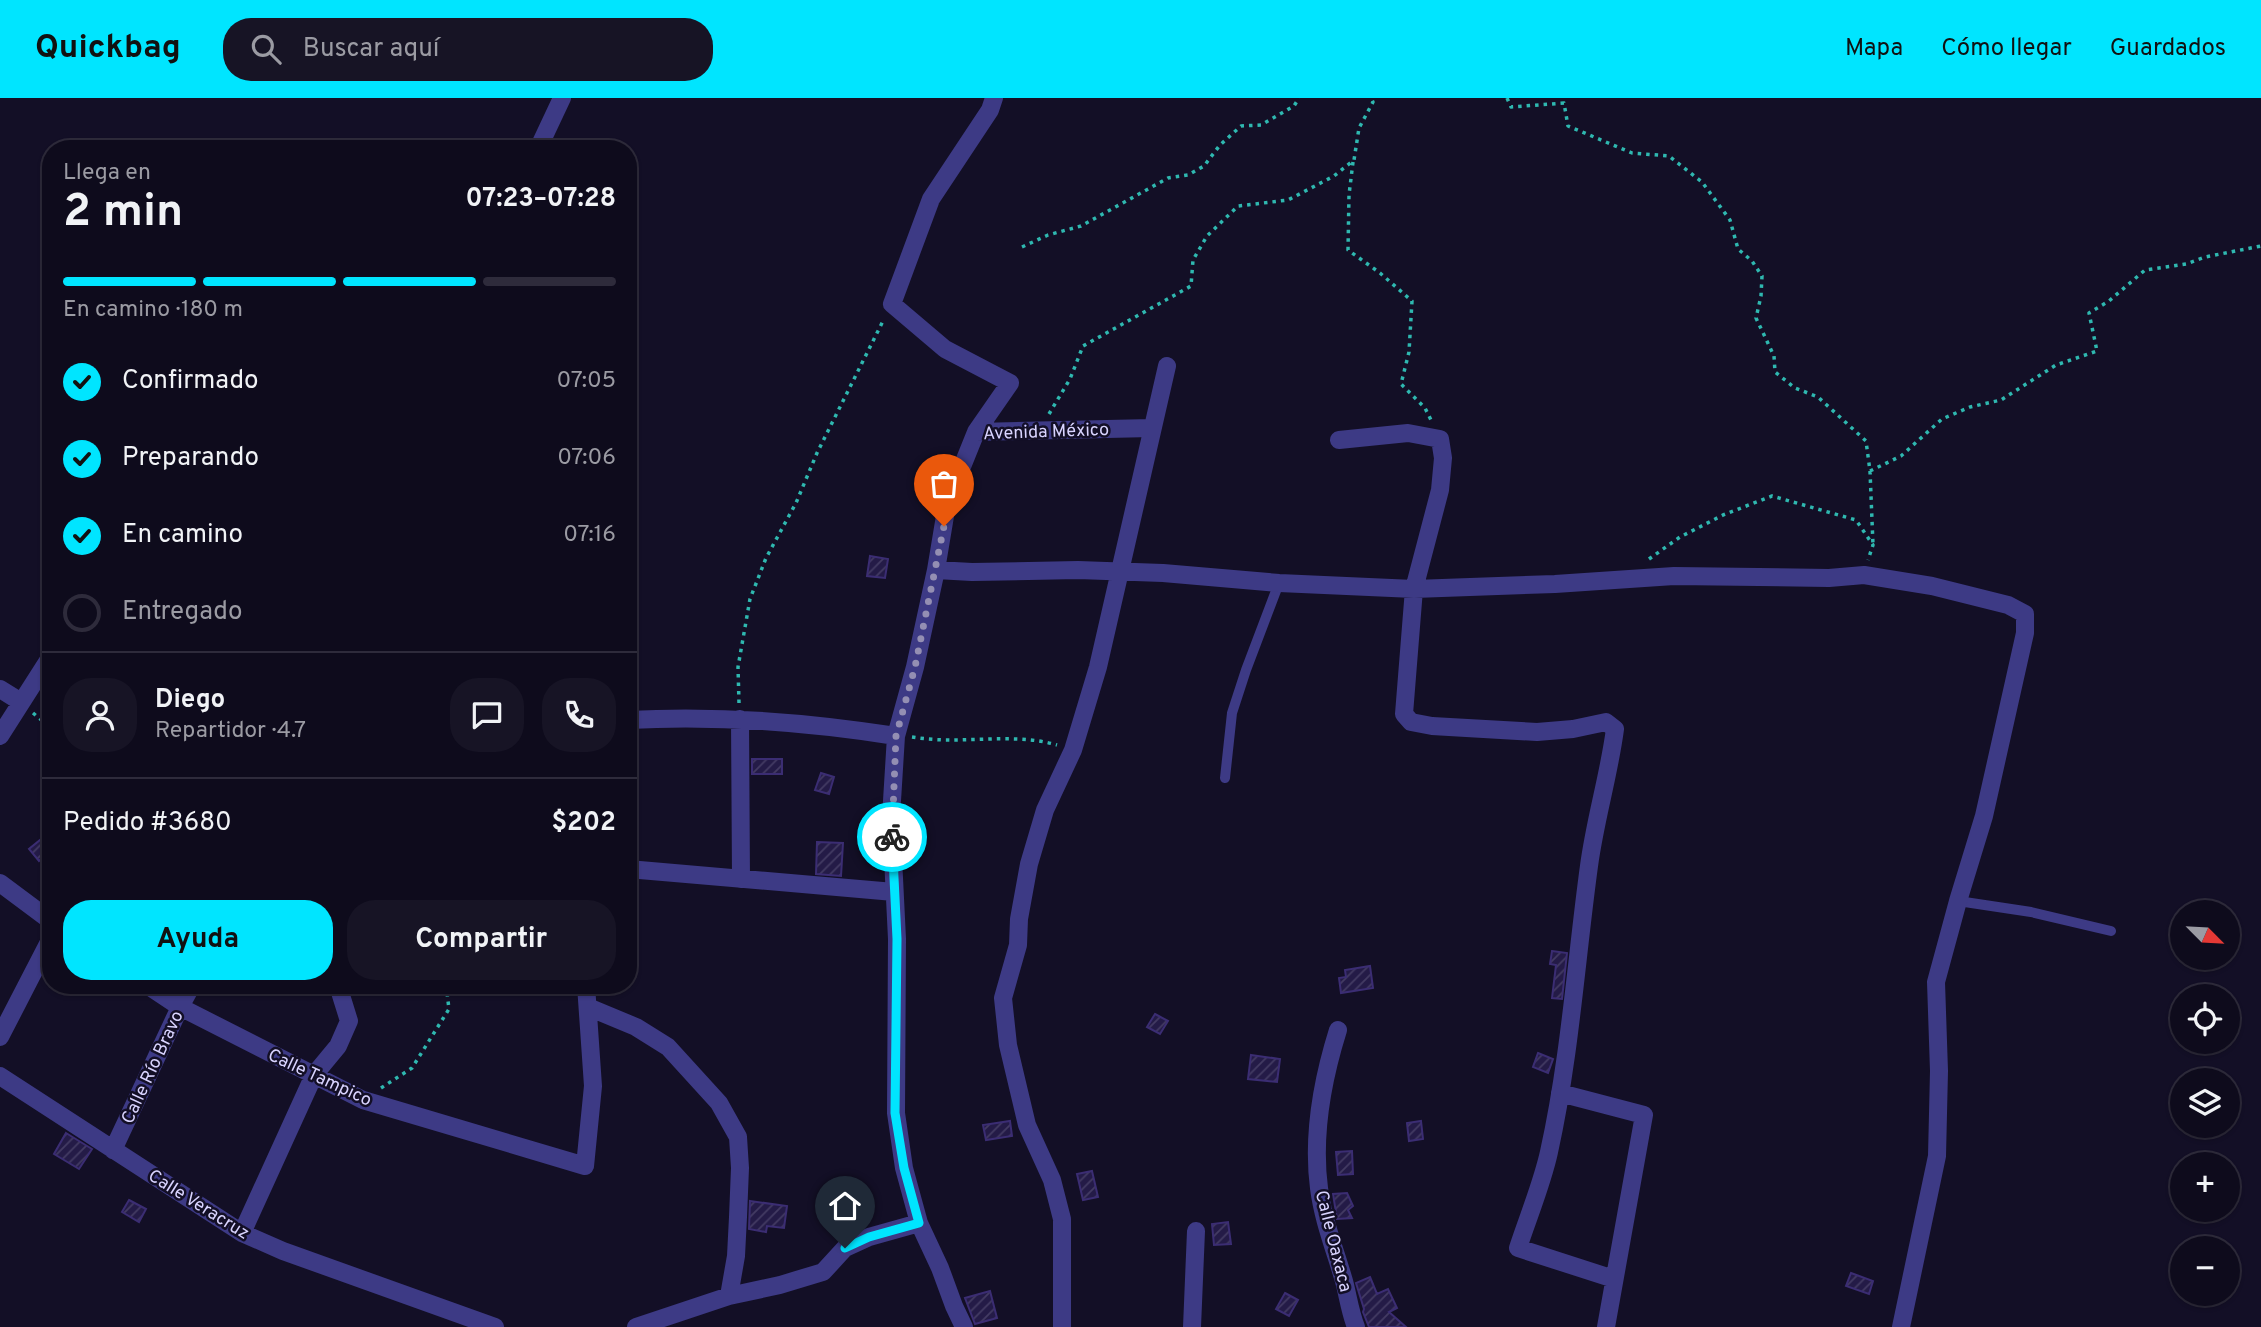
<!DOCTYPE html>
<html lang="es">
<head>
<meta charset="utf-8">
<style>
  body { margin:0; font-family:Overpass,sans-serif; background:#171425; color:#f1f3f6; height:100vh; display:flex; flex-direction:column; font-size:26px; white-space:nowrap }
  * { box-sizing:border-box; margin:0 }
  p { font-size:23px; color:#9b9ba3 }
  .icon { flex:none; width:38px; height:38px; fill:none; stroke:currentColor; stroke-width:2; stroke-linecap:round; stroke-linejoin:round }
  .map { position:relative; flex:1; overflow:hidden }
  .side { position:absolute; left:42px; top:42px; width:595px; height:854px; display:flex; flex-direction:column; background:#0e0b1c; border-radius:28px; box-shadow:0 2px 5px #0004,0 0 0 2px #2e2b3b }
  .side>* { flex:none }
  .needle { width:46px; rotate:114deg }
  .fabs { position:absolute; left:2170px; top:802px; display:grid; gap:14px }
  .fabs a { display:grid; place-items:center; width:70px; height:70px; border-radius:50%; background:#0e0b1c; box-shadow:0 2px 5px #0004,0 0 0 2px #2e2b3b; font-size:35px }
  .pin { position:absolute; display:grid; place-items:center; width:60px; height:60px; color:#fff; margin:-72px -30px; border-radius:50% 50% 50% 0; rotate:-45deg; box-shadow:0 0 7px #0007 }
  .pin .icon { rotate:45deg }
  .courier { position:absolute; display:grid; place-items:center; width:70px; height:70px; margin:-35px; border:5px solid #00e5ff; border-radius:50%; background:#fff; color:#222; box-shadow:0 2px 9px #0007 }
  .headline em { font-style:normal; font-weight:700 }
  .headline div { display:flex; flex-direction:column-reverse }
  .headline { display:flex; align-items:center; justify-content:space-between; height:119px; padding:0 21px }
  h1 { font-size:46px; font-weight:700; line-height:52px }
  .bar { display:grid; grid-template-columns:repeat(4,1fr); gap:10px 7px; align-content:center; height:84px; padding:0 21px }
  .bar i { height:9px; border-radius:5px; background:#2e2b3b }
  .bar .active { background:#00e5ff }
  .bar p { grid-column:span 4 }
  .line { display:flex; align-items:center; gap:18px; padding:0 21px; border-top:2px solid #2e2b3b }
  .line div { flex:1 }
  .round { display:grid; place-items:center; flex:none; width:74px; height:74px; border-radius:28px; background:#171425 }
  ol { padding:0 21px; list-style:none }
  li { display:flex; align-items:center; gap:21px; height:77px }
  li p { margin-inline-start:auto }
  li .icon { padding:7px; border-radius:50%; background:#00e5ff; color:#111; stroke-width:4 }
  li:last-child { color:#9b9ba3 }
  li i { width:38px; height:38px; border:4px solid #2e2b3b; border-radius:50% }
  .primary-button { display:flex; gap:14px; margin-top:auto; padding:14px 21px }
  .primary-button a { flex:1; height:80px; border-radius:28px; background:#00e5ff; color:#111; font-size:28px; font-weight:700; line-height:80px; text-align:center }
  .primary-button a+a { background:#171425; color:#f1f3f6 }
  header { display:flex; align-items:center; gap:42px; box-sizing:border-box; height:98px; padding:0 35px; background:#00e5ff; color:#111 }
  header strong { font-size:33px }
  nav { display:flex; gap:38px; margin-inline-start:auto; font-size:24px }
  .search { width:490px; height:63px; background:#171425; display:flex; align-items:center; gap:18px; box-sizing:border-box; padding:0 24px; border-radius:28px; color:#9b9ba3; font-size:26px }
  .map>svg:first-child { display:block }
  .building { fill:url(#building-hatch); stroke:#3b2d73; stroke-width:2 }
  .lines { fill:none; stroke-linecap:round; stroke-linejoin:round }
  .path { stroke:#2fb8b0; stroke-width:3.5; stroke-dasharray:3.5 5; stroke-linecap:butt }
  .service { stroke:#3d3a85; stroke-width:10 }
  .minor { stroke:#3d3a85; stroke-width:18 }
  .done { stroke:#948fb3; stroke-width:7; stroke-dasharray:0 12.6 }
  .route { stroke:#00e5ff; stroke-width:9 }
  .labels { text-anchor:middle; stroke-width:5; stroke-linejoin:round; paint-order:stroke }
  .street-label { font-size:18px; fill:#d9d4ff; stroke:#130f26 }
</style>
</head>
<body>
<header>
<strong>Quickbag</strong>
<div class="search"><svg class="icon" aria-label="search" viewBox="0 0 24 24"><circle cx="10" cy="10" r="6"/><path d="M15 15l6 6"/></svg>Buscar aquí</div>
<nav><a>Mapa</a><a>Cómo llegar</a><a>Guardados</a></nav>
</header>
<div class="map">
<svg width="2261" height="1229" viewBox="0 0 2261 1229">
  <defs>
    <pattern id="building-hatch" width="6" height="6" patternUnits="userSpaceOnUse" patternTransform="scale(1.75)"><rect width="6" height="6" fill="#241b47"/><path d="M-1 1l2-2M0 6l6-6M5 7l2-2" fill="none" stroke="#433b63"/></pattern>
  </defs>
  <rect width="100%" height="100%" fill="#130f26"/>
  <path class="building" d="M870,458L888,461L885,480L867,478Z
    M752,661H782V676H752Z
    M821,675L834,679L829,696L815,692Z
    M45,738L51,745V752L39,763L29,751Z
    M817,744L843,745L841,778L816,776Z
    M1552,853L1567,855L1562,901L1552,900L1556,867L1550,866Z
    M1370,868L1373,890L1341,895L1339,880L1346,879L1345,872Z
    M1155,916L1168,923L1160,936L1147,929Z
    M1538,955L1553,961L1548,975L1533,969Z
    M1251,957L1280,961L1277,984L1248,981Z
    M1010,1023L1012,1038L986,1042L983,1027Z
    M1421,1023L1423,1041L1409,1043L1407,1025Z
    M66,1035L92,1051L79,1071L54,1056Z
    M1352,1053L1353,1076L1338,1077L1336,1054Z
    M1092,1073L1098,1099L1083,1102L1077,1076Z
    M1347,1095L1353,1108L1348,1112L1352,1120L1337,1121L1333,1096Z
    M129,1102L146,1111L139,1124L122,1114Z
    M750,1103L787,1108L784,1130L767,1128L766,1134L749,1131Z
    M1228,1124L1231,1146L1214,1147L1212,1126Z
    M1851,1175L1873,1183L1869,1196L1846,1188Z
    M1370,1179L1377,1196L1388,1191L1397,1210L1389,1214L1406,1229H1369L1363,1214L1364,1211L1356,1185Z
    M990,1193L997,1220L975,1226L965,1200Z
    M1285,1195L1298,1202L1289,1218L1276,1211Z"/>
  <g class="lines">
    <path class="path" d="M1507,0L1511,9L1564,5L1568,28L1632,55L1669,58L1702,84L1730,122L1738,151L1752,163L1762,178L1761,198L1756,220L1774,258L1775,274L1795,290L1818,299L1866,343L1870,373L1873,447
      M1353,64L1349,97L1348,152L1380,175L1412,203L1409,254L1401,286L1425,310L1432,324
      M1022,149L1048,137L1081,128L1168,80L1188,77L1204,68L1220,47L1241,28L1261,27L1294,8L1299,0
      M1049,316L1070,281L1083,248L1191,188L1193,162L1207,138L1238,108L1288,102L1334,78L1354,62L1359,30L1373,4L1371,0
      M1870,373L1901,358L1942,321L1970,309L2001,302L2056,267L2097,253L2089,215L2109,203L2145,172L2186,166L2205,159L2261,148
      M1649,461L1680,439L1723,417L1772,398L1856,422L1873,447L1868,462
      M739,605L738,569L750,501L766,460L796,405L817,355L884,221
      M33,615L51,630
      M912,639C925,641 938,642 951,642C986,642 1023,637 1057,647
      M381,990L412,970L449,911L446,887"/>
    <path class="service" d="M1225,680L1232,615L1246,572L1279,485
      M1958,803L2031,814L2111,833"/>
    <path class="minor" d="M538,51L562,0
      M976,334L1010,285L945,251L892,206L931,101L990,12L994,0
      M1339,342L1408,335L1440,341L1443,360L1440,392L1414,491L1404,616L1411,624L1432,628L1537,634L1573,631L1606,624L1615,631C1609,677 1595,722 1589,768C1576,863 1570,959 1549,1054C1542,1086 1528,1119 1518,1150L1614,1181
      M936,472L972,474L1078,472L1163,475L1279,485L1414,491L1555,486L1674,478L1829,480L1864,477L1932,488L2008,507L2025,516V535L1984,718L1958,803L1936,884L1939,973L1937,1058L1901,1229
      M0,591L21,604
      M740,621L741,781
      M628,622C718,617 807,624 896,638
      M0,638L51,558
      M628,771L894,794
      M0,785L51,823
      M147,887L180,909L363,1002L585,1068L593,988L586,887
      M588,909L636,929L668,949L719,1005L738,1039L740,1070L738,1119L736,1158L729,1198
      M1338,932C1322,983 1312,1036 1319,1090C1323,1122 1335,1152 1344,1183C1348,1198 1350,1214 1356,1229
      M0,939L51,840
      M0,978L242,1135L283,1153L495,1229
      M1560,995L1644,1017L1606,1229
      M113,1052L180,909L192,887
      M242,1135L314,977L338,948L349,923L340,894L345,887
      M636,1229L729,1198L780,1187L823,1174L845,1150L869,1139L919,1125
      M964,1229L954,1208L940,1170L919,1125L904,1070L896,1015L897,841L891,719L896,638L915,569L936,472L947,406L976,334L1152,330
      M1062,1229V1121L1052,1082L1027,1027L1008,947L1003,900L1018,847L1019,821L1029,766L1045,712L1073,652L1098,569L1167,268
      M1192,1229L1196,1133"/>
  </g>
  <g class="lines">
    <path class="done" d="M892,739L896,638L915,569L944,428"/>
    <path class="route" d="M845,1150L869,1139L919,1125L904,1070L895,1015L897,841L892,739"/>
  </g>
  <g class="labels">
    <g class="street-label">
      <text transform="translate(1046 333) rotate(-2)" y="6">Avenida México</text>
      <text transform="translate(152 969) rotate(-65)" y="6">Calle Río Bravo</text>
      <text transform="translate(320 979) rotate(25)" y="6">Calle Tampico</text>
      <text transform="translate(199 1106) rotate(32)" y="6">Calle Veracruz</text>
      <text transform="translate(1334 1143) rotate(76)" y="6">Calle Oaxaca</text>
    </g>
  </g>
</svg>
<div class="fabs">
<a><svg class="needle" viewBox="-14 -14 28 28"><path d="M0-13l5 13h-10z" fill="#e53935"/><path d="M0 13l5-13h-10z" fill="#9b9ba3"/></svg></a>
<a><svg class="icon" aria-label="locate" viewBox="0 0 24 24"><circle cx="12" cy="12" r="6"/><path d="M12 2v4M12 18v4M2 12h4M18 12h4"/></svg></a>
<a><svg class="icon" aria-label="layers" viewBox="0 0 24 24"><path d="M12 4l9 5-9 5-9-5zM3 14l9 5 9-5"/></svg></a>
<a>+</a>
<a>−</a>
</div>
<div class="pin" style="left:944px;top:428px;background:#ea580c"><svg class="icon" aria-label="bag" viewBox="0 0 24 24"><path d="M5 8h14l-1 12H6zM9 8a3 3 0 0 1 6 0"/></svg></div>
<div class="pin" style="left:845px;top:1150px;background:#1f2937"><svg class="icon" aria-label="home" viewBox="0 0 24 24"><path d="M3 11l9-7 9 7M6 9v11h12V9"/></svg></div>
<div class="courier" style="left:892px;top:739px"><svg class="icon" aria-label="bike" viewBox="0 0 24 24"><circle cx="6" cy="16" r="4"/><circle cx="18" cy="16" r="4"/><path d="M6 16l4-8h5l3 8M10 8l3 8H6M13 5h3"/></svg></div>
<section class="side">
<div class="headline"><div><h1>2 min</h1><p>Llega en</p></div><em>07:23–07:28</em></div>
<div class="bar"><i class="active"></i><i class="active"></i><i class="active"></i><i></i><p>En camino · 180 m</p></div>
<ol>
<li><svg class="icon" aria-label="check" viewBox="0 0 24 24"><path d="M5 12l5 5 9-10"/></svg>Confirmado<p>07:05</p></li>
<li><svg class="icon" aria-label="check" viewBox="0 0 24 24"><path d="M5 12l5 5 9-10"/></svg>Preparando<p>07:06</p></li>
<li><svg class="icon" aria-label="check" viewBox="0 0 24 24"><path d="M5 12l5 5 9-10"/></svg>En camino<p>07:16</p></li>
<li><i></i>Entregado</li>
</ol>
<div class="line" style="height:126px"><a class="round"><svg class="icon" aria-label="person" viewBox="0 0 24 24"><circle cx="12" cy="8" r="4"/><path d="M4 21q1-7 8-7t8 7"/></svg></a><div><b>Diego</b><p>Repartidor · 4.7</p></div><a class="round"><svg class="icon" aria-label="chat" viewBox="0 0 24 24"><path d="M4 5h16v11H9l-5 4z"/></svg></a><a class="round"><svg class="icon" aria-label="phone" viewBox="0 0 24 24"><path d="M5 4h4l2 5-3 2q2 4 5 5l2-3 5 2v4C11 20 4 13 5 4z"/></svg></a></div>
<div class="line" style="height:91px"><div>Pedido #3680</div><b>$202</b></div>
<div class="primary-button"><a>Ayuda</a><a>Compartir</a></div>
</section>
</div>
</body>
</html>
